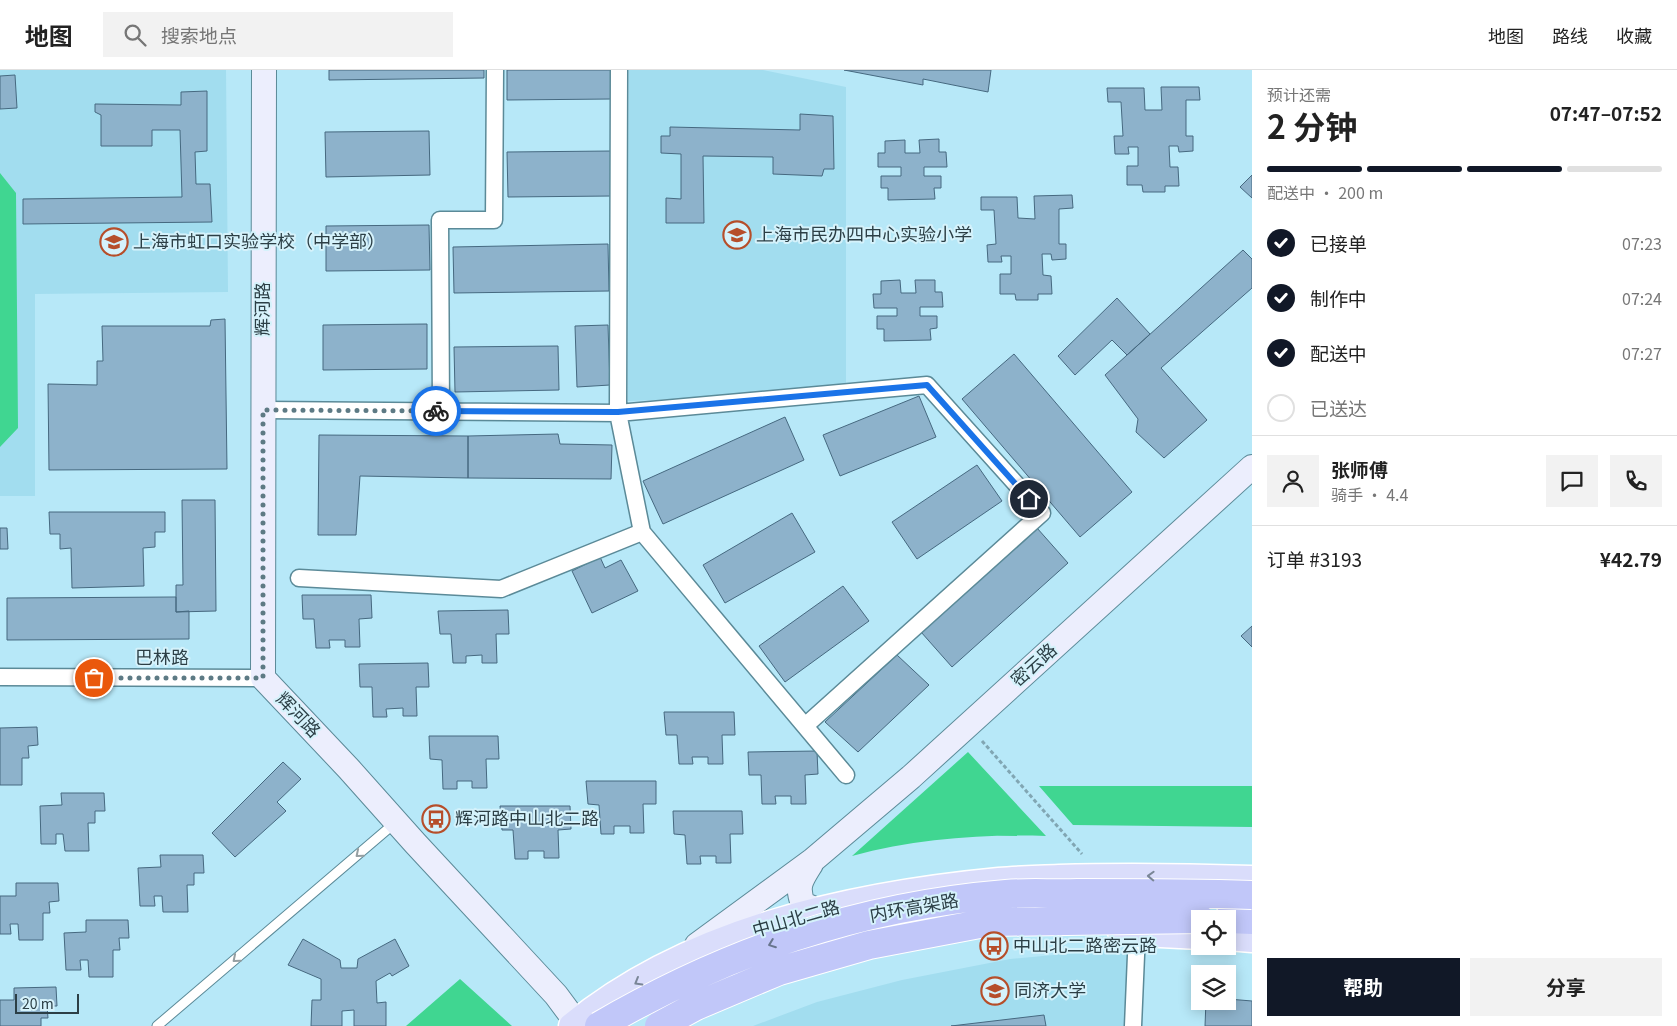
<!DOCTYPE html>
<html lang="zh">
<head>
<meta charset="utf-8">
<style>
	:root { --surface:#fff; --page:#f2f2f2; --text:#222; --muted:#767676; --line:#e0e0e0; --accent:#111827 }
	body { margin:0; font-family:Georgia,"Noto Sans SC",serif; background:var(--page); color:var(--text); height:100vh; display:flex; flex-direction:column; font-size:19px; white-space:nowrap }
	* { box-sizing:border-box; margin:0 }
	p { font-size:16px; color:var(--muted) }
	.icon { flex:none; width:28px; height:28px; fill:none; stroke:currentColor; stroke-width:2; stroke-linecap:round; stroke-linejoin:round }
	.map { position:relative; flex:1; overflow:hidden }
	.sheet { display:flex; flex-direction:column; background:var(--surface); width:425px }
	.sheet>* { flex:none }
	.tools { position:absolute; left:1191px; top:840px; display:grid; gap:10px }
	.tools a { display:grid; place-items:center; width:45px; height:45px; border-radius:0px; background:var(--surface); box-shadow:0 2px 12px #0003; font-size:25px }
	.scale { position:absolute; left:15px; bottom:12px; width:64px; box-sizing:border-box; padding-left:5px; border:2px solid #2c3f46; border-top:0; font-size:14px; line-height:18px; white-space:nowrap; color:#2c3f46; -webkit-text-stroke:4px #d5f2fb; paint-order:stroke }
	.pin { position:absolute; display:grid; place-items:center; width:42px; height:42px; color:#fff; margin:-21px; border:2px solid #fff; border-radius:50%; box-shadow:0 1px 5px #0007 }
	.courier { position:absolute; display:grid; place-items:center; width:50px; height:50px; margin:-25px; border:4px solid #1a73e8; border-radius:50%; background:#fff; color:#222; box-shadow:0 1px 6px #0007 }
	.summary em { font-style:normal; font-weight:700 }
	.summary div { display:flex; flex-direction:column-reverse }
	.summary { display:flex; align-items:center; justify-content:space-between; height:85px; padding:0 15px }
	h1 { font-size:32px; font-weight:700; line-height:38px }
	.bar { display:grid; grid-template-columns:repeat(4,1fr); gap:8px 5px; align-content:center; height:60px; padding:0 15px }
	.bar i { height:6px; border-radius:4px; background:var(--line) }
	.bar .selected { background:var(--accent) }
	.bar p { grid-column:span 4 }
	.line { display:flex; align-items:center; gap:12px; padding:0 15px; border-top:1px solid var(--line) }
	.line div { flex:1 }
	.round { display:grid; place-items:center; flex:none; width:52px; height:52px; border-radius:0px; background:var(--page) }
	ol { padding:0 15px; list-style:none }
	li { display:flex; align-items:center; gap:15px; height:55px }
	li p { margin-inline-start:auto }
	li .icon { padding:5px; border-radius:50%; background:var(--accent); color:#fff; stroke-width:4 }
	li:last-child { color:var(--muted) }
	li i { width:28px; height:28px; border:2px solid var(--line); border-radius:50% }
	.cta { display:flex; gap:10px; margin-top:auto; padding:10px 15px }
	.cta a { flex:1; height:58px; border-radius:0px; background:var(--accent); color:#fff; font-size:20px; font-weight:700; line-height:58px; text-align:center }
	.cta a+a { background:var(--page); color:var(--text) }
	header { display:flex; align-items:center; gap:30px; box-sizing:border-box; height:70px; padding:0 25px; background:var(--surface); border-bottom:1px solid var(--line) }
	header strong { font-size:24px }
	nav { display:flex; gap:28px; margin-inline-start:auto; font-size:18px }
	.search { width:350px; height:45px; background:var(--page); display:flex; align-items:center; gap:12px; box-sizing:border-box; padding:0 18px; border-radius:0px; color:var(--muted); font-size:19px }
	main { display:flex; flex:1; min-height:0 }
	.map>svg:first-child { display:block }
</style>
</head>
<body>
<header>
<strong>地图</strong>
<div class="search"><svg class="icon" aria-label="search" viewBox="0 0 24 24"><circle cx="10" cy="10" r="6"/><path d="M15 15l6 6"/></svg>搜索地点</div>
<nav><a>地图</a><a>路线</a><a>收藏</a></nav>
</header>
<main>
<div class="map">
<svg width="1252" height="956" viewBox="0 0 1252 956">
	<rect width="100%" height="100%" fill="#b7e8f8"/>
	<!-- built -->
	<path fill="#a2ddef" d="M0 0H226L228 222 35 224V426H0Z
		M629 0H763L846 17V313L805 321 756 326 628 331Z
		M1097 881 1133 885 1129 956H753L817 932 902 910 1010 889Z"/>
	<!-- green -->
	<path fill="#40d691" d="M0 103 16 123 18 358 0 377Z
		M968 682 1046 766C981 764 915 769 852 786Z
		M1039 716H1252V757L1073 755Z
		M460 909 512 956H406Z"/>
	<!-- building -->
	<path fill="#8db2cb" stroke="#466980" d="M329 0H484V8L329 10Z
		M507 0H611V29L507 30Z
		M844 0H991L988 22 923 9V15Z
		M15 5 17 38 0 39V6Z
		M1161 17H1199L1200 30H1186V66H1193V81L1179 82 1178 76H1169L1170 97H1178L1179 116H1165V122H1143L1142 115H1127V96H1138V77H1128L1129 84H1115L1114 66H1123L1121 32H1108L1107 18H1144L1145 40H1162Z
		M207 21V81L195 82 196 114H210L212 152 23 154V129L182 127 180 60H152V76H101V45L95 42V34L181 35V22Z
		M800 44 833 46 834 99H824L822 106 773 104V87L703 86 704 153H666V128L681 129V84L661 83V66H670V57L800 60Z
		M429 61 430 105 326 107 325 62Z
		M939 69V82H946L947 97H924V106H941V118H934L935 129 888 130V118H881V106H901V97H878V83H885V71L905 70V83H920L919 70Z
		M611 81 612 126 508 127 507 82Z
		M1252 105V128L1240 117Z
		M1072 125 1073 138 1059 139V174H1066V189L1052 190 1051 184H1042L1043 205 1051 206 1052 224H1038V230H1016L1015 224H1000V204H1011V186H1001L1002 192H988L987 175 996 174 994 140H981V127H1017L1018 148 1035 149 1034 126Z
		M429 155 430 200 326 201V156Z
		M608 174 609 221 454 223 453 177Z
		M1243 180 1252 189V218L1161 298 1207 350 1164 388 1136 362 1138 349 1105 305Z
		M900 210 901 223H916L915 210H935V222H942L943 237H920V246H937V258L930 259 931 270 884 271V259H877V246H897V238H874L873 224H881V211Z
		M1117 228 1150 264 1127 285 1112 270 1075 305 1058 286Z
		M225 249 227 399 49 400 48 314 97 315V291H103L102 256H210L211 250Z
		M427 254V299L323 300V255Z
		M608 255 610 315 577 317 575 256Z
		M558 276 559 320 455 322 454 277Z
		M1014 284 1132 422 1080 467 962 329Z
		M919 326 936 367 840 406 823 365Z
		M785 347 804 390 663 454 643 411Z
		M558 364 560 374 612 375 611 409 468 408V366Z
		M319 365 468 366V408L360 406 356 465H318Z
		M977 395 1002 431 917 489 892 452Z
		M182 430H215L216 541 176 542V515H183Z
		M49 442H165V462H155V477L143 478 144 516 72 518 71 478 60 479V464H50Z
		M792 443 815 482 725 533 703 495Z
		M0 458H7L8 479H0Z
		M1037 458 1068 493 952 597 921 562Z
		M600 487 605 498 621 490 638 521 592 543 572 501Z
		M843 516 869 551 785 612 759 576Z
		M302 525H371L372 548 359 549 360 577H345V570H329L330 578H316L314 549H303Z
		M176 527V542L189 541V569L7 570V528Z
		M508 540 509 564H496L497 593H482V585L466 586V593H453L451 564H440L438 541Z
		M1252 556V577L1241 566Z
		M897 585 929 615 858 682 825 652Z
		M428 593 429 617H416L417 646H403V638L386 639 387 647H373L372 617H360L359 594Z
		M664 642H734L735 665H722L723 694H708V687H692L693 694H679L677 665H666Z
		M37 657 38 675 28 676 29 688H22V715H0V658Z
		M429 666H498L499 689H486L487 718H472V711H457V719H443L442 690 430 689Z
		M817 681 818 704 805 705 806 734H791V726H775L776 734H762L761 705H749L748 682Z
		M283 692 301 709 277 732 286 741 235 787 212 763Z
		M586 711H656V734H643L644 763H630V756H614V764H601L599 735 588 734Z
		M61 723H104L105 741H95V753H88L89 781H65L63 764H56V774H41L40 736 62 735Z
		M500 736H570L571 759 558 760 559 788H544V781H528V789H515L513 760H502Z
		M673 741H742L743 764H730L731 793H716V786H700L701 794H687L685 765 674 764Z
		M160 785H203L204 803H194V815H187L188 842H163L162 826H154L155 836H140L138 798 161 797Z
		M16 813H58L59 831 49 832 50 843H43V870H19L18 854H10L11 864H0V826H16Z
		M86 850H128L129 868H119L120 880H113V907H89L88 890H80L81 900H66L64 863 86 862Z
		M303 869 340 890 341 898H357L358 889 395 869 409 896 392 906 390 903 376 911 377 933 386 932V956H354V940L342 941V956H311L312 930H321V909L288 895Z
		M56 917 57 936H47L48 948H41V956H0V930H14V918Z
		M1228 929 1252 931V956H1205L1206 931H1228Z
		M1044 945 1046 956H951Z"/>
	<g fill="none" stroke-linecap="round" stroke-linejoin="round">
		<!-- lane casing -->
		<g stroke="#5b8a98" stroke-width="11">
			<path id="lane" d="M157 956 396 752"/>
		</g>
		<!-- street casing -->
		<g stroke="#5b8a98" stroke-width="19">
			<path id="street" d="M619 0 618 343 927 315 1042 443 805 656
				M263 340 618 343 642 462 846 705
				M441 341 440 150H494L495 0
				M299 508 501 519 642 462
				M0 607 263 608
				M1133 956 1137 862"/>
		</g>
		<!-- secondary casing -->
		<g stroke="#5b8a98" stroke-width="26">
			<path id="secondary" d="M264 0 263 608 349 699 415 773 556 925 579 956
				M811 794C801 810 796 816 803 834L819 841
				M697 875 813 790 911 707 1252 397"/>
		</g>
		<!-- primary casing -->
		<g stroke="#fff" stroke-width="29">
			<path id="primary" d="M1121 862 1200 866
				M1228 867 1252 869
				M572 956C689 860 852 825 999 811 1019 809 1039 809 1059 808 1124 806 1188 807 1252 809"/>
		</g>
		<!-- highway casing -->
		<g stroke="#fff" stroke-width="30">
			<path id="highway" d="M1228 849 1252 850"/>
		</g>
		<!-- path -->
		<path stroke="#81a6b3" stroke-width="3" stroke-dasharray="4 2.5" stroke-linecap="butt" d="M982 671 1082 784"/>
		<!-- lane -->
		<use href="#lane" stroke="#fff" stroke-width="9"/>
		<!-- street -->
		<use href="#street" stroke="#fff" stroke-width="16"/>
		<!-- secondary -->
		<use href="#secondary" stroke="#eceefd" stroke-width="24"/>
		<!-- primary -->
		<use href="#primary" stroke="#daddfb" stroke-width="26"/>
		<!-- highway -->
		<use href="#highway" stroke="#c1c7f9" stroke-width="28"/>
		<!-- highway-bridge casing -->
		<g stroke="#fff" stroke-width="30" stroke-linecap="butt">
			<path id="highway-bridge" d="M599 956C726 882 858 836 1006 824 1029 822 1054 824 1078 823 1136 823 1194 823 1252 825
				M659 956 696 936 779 901 869 875 990 852 1200 849"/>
		</g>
		<!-- highway-bridge -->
		<use href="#highway-bridge" stroke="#c1c7f9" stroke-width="28"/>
	</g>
	<!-- one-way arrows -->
	<defs><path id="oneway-chevron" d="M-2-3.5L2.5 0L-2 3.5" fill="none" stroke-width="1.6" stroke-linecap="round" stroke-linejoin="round" transform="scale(1.25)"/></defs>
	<g stroke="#969fa2">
		<use href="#oneway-chevron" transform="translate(359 784) rotate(140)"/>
		<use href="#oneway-chevron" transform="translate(236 889) rotate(140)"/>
	</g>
	<g stroke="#7a8697">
		<use href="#oneway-chevron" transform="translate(1151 806) rotate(-178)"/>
		<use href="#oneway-chevron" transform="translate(638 912) rotate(150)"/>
	</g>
	<use stroke="#68758e" href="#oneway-chevron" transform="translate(772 874) rotate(159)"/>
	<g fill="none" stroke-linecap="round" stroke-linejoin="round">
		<!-- done -->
		<path stroke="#5d7a84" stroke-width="5" stroke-dasharray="0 9" d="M94 608H263V340L436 341"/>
		<!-- route -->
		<path stroke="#1a73e8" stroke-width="6" d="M436 341 618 342 927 315 1029 429"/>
	</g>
	<!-- icons -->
	<defs>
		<g id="school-ring" transform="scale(1.4375)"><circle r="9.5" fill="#d5f2fb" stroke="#b64e2a" stroke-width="1.5"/><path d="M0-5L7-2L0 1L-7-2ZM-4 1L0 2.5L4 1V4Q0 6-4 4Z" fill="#b64e2a"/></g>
		<g id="bus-ring" transform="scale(1.4375)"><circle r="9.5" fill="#d5f2fb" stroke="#b64e2a" stroke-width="1.5"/><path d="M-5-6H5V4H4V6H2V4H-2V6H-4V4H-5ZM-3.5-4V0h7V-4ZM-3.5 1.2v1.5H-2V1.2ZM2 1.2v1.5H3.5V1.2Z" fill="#b64e2a"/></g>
		<g id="university-ring" transform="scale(1.4375)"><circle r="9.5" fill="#d5f2fb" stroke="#b64e2a" stroke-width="1.5"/><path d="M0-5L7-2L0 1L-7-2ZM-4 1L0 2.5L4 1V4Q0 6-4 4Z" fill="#b64e2a"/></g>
	</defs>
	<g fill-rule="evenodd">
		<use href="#school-ring" x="737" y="165"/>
		<use href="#school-ring" x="114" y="172"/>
		<use href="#bus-ring" x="436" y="749"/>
		<use href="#bus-ring" x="994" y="876"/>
		<use href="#university-ring" x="995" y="921"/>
	</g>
	<g text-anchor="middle" stroke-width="4" stroke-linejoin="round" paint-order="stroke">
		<!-- poi labels -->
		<g font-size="18" fill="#2c3f46" stroke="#d5f2fb" text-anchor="start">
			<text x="756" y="171">上海市民办四中心实验小学</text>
			<text x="133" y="178">上海市虹口实验学校（中学部）</text>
			<text x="455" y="755">辉河路中山北二路</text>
			<text x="1013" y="882">中山北二路密云路</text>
			<text x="1014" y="927">同济大学</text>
		</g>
		<!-- street labels -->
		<g font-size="18" fill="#2c3f46" stroke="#d5f2fb">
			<text transform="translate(263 239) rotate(-90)" y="6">辉河路</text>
			<text x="162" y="594">巴林路</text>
			<text transform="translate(1034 595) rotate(-42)" y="6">密云路</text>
			<text transform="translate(298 645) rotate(46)" y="6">辉河路</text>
			<text transform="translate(914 838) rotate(-10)" y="6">内环高架路</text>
			<text transform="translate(796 849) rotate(-16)" y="6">中山北二路</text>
		</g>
	</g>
</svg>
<div class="tools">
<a><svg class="icon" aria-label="locate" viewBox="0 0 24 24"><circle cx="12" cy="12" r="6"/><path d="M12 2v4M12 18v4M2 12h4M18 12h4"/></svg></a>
<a><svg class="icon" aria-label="layers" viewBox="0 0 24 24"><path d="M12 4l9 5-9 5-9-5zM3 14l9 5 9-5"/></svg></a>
</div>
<div class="scale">20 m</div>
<div class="pin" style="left:94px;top:608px;background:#ea580c"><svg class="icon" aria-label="bag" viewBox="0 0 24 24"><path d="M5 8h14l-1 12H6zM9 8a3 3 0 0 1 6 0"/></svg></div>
<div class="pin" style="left:1029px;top:429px;background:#1f2937"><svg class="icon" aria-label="home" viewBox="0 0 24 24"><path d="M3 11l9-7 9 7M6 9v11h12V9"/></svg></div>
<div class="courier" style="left:436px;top:341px"><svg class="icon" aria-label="bike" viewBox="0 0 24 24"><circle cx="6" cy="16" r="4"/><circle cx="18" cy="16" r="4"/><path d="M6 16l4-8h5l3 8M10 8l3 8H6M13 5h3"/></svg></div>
</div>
<section class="sheet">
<div class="summary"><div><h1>2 分钟</h1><p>预计还需</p></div><em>07:47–07:52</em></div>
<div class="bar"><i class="selected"></i><i class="selected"></i><i class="selected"></i><i></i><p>配送中 · 200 m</p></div>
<ol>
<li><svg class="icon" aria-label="check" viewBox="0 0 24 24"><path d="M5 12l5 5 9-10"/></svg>已接单<p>07:23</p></li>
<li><svg class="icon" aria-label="check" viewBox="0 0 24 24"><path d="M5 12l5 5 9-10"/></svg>制作中<p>07:24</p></li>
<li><svg class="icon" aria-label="check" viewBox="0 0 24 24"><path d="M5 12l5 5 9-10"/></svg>配送中<p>07:27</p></li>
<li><i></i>已送达</li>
</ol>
<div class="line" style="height:90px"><a class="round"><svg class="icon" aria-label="person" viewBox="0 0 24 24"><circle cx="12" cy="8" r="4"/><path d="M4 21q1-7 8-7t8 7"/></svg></a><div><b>张师傅</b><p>骑手 · 4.4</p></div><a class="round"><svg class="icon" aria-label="chat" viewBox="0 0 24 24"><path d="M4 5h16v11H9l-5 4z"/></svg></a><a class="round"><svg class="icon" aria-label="phone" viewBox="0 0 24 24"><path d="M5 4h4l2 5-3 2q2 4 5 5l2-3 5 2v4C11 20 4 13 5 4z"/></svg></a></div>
<div class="line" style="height:65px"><div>订单 #3193</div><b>¥42.79</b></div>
<div class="cta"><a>帮助</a><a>分享</a></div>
</section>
</main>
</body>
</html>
